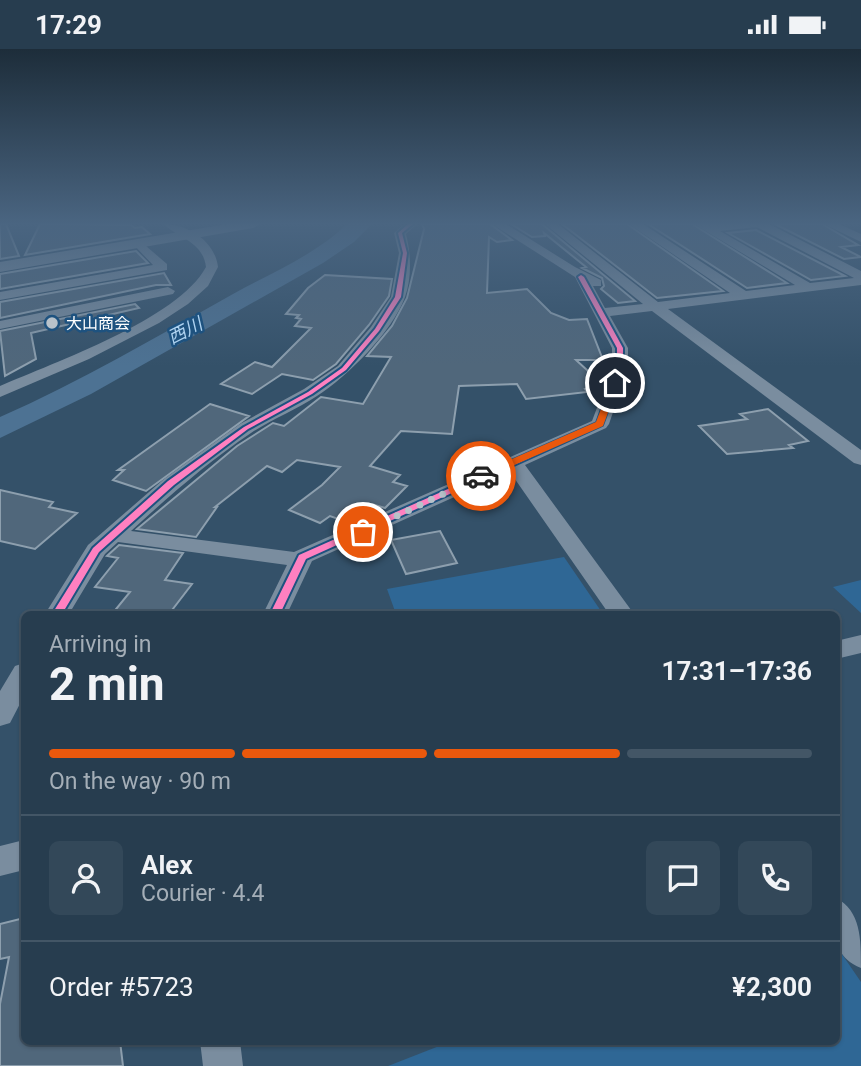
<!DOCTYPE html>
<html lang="en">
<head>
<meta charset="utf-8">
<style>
	:root { --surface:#273d4f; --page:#334859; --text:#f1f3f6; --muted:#a4aeb7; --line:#435666; --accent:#ea580c }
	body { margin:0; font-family:Roboto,"Noto Sans JP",sans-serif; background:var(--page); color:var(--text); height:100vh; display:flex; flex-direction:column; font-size:26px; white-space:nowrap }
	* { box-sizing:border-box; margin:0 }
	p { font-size:23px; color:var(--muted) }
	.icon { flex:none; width:38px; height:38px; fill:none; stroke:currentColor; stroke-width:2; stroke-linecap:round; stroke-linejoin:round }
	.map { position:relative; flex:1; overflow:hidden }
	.side { position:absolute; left:21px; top:562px; width:819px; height:434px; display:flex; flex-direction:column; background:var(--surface); border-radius:10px; box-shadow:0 2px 5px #0004,0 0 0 2px var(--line) }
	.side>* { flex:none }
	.pin { position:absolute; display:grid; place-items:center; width:60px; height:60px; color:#fff; margin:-30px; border:4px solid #fff; border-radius:50%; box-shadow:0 2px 7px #0007 }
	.courier { position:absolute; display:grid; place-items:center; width:70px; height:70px; margin:-35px; border:5px solid #ea580c; border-radius:50%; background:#fff; color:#222; box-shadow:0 2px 9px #0007 }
	.headline em { font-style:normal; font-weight:700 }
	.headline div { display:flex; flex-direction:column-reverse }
	.headline { display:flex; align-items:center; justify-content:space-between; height:119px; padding:0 28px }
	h1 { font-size:46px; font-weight:700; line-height:52px }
	.bar { display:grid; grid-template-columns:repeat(4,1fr); gap:10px 7px; align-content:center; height:84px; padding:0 28px }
	.bar i { height:9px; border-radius:5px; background:var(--line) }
	.bar .selected { background:var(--accent) }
	.bar p { grid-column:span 4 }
	.line { display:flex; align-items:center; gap:18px; padding:0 28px; border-top:2px solid var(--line) }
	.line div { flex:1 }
	.round { display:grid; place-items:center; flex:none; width:74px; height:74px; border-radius:10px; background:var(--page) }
	.status { display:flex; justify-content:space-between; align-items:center; height:49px; padding:0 35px; background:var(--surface); direction:ltr }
	.status svg { height:19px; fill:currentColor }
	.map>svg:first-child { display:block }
</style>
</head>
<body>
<div class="status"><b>17:29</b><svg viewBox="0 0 49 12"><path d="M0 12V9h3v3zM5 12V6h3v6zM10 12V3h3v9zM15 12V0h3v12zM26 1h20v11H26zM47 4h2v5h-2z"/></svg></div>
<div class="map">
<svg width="861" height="1017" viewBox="0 0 861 1017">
	<rect width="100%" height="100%" fill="#345169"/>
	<!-- green -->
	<path fill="#2f6795" d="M564 508 603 565H396L387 540Z
		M861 531V564L833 538Z
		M837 898 861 933V1017H388L452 992H836Z"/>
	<!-- water -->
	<path fill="#4d7293" d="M347 175H372L354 193 323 214 91 345 0 389V368C80 333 156 288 233 245 271 224 315 206 347 175Z"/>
	<!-- building -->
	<path fill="#50677b" stroke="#8d9fae" stroke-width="2" d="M0 175H6L19 207 0 210Z
		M40 175 131 176 135 179 142 178 150 185 25 206Z
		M422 175H490L512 191 497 193 489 188 487 244 527 240 551 264 569 271 587 270 603 311H576L598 331 592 332 599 338 585 340 587 343 526 350 517 335 459 337 452 385 401 382 370 417 400 426 393 433 407 437 385 459 372 455 350 474 330 467 320 474 289 461 322 436 340 418 297 411 282 423 267 417 215 458H217L196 488 137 480 237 397 273 374 284 377 321 348 363 355 391 308 367 307 392 277 407 249 424 180Z
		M511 175H542L635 252 618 254 601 240 604 237 602 229 582 219 586 218 544 184 545 187 532 188Z
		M562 175H627L723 242 657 249Z
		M648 175H692L787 234 747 239Z
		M775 175H822L858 196 841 198 861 208 844 210Z
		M756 181 845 227 811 231 728 184Z
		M136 202 148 214 0 240V225Z
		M164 224 171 236H156L0 269V253Z
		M325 226 392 230 389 247 369 276 336 315 313 331 282 325 252 345 221 335 255 313 272 318 311 279 295 277 301 270 296 269 299 266 286 265 308 239Z
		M135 255 139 259 31 284 36 310 5 327 0 282Z
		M210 355 249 367 146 442 113 431 124 421H118Z
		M768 360 808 392 789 396 793 399 727 405 699 377 747 370 740 365Z
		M0 441 53 453 49 458 77 464 35 500 0 492Z
		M440 482 457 514 406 525 391 491Z
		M119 496 183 504 165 531 192 535 169 565H112L130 543 95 538 118 509 107 507Z
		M24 869V992H120L123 1017H0V955L9 908 0 910V875Z"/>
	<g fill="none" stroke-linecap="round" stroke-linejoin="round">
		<!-- minor -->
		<path fill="#7a8d9f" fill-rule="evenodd" d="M163 175C188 175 215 192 218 218L208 237 188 255 159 274 89 310 0 348V337C55 313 178 270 206 218 203 193 179 189 163 175Z
			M404 175H417L406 185C411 204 412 229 405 248 392 283 348 327 317 347 296 361 272 370 251 384 208 413 169 447 131 482L294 503 592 372 612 319V299L575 228 492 175H506L575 218 601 231V237H593L605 259 643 255 545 175H558L658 253 730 244 629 175H643L746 242 795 236 694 175H769L861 222V236L668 260 861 401V416L854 414 652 262 610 267 628 299V319L609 375 606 379 525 416 634 565H609L510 423 312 512 287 565H263L287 516 118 493 105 505 69 565H45L88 496 164 430 240 375 304 340 338 317 371 278 391 248 399 204 394 184ZM757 178 854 229 810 234 720 182Z
			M824 175H839L861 185V193Z
			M139 191 167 215V221L0 251V243L153 216 133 195Z
			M168 238 175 242 173 245 0 280V272Z
			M861 586V604L836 610V592Z
			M24 614V647L10 674 0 677V642L15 617Z
			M24 791V821L0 827V797Z
			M836 849C861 862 861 890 861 919 829 906 836 879 836 849Z
			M200 992H240L243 1017H203Z"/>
		<!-- tertiary -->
		<path fill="#7a8d9f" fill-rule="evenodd" d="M227 175H260L253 179 0 223V213Z"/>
		<!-- cycleway casing -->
		<g stroke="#1e527f" stroke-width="4">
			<path id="cycleway" d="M408 175H413L402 184 407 204 401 248 379 282 346 321 312 345 248 380 174 436 99 503 62 565H52L93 499 168 432 244 378 308 343 342 319 375 280 395 248 403 204 398 184Z
				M581 226 584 228 623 299V319L602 376 306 510 280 565H270L299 506 597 374 617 319V299L578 228Z"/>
		</g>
		<!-- cycleway -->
		<use href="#cycleway" fill="#ff80c0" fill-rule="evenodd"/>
	</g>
	<!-- sky -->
	<linearGradient id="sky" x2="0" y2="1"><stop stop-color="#1d2d3a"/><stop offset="0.55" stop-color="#4a6581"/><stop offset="1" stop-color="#4a6581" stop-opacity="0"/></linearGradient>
	<rect width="861" height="317" fill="url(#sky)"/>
	<!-- route -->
	<path fill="#ea580c" d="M615 331 619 334 603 377 485 429H478V425L596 373 611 334Z"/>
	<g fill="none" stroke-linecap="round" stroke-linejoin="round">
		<!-- done -->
		<path stroke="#b8c2ca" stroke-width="7" stroke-dasharray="0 12.6" d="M363 483 481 427"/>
	</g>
	<!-- markers -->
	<circle fill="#b8c2ca" stroke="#1e527f" stroke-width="2.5" cx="52" cy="274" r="7"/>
	<g text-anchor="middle" stroke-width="5" stroke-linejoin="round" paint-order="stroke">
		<!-- far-poi labels -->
		<g font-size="16" fill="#fff" stroke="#1e527f" text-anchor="start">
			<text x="66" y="280">大山商会</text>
		</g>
		<!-- far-water labels -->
		<g font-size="18" font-style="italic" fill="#aed2f0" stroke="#1e527f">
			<text transform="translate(185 282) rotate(-27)" y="6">西川</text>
		</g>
	</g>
</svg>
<div class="pin" style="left:363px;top:483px;background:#ea580c"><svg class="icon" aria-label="bag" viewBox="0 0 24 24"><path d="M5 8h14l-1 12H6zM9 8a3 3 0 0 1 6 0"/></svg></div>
<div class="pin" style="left:615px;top:334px;background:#1f2937"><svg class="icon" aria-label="home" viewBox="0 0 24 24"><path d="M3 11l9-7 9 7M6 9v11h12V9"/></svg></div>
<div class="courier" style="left:481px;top:427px"><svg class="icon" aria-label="car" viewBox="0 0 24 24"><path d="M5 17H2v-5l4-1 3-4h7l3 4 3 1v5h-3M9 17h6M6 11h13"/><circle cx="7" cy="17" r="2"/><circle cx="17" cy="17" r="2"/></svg></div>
<section class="side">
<div class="headline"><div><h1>2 min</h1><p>Arriving in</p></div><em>17:31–17:36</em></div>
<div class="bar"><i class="selected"></i><i class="selected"></i><i class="selected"></i><i></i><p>On the way · 90 m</p></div>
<div class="line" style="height:126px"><a class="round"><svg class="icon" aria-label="person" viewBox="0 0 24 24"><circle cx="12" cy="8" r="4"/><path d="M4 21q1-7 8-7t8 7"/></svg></a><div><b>Alex</b><p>Courier · 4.4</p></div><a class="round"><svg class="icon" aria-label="chat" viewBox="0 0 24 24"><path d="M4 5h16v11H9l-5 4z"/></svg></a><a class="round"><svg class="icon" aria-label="phone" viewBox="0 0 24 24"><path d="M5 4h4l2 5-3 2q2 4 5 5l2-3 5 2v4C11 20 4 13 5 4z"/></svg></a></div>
<div class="line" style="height:91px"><div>Order #5723</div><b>¥2,300</b></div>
</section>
</div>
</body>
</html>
